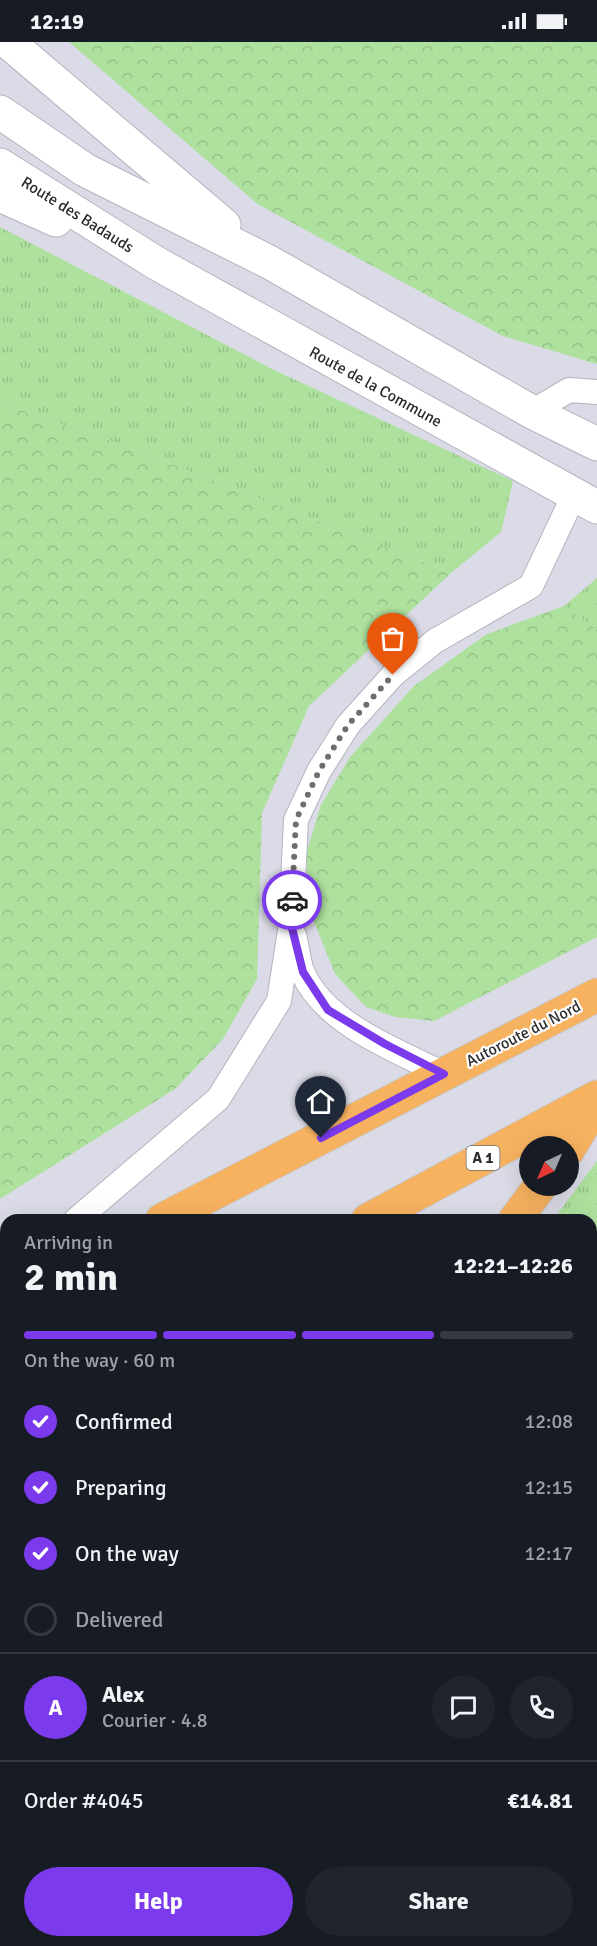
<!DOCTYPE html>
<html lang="en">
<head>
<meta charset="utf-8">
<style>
	:root { --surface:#171b24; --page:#20242c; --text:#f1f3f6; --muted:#9ea1a6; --line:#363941; --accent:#7c3aed }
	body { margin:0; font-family:Signika,sans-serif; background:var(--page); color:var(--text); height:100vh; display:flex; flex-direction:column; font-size:22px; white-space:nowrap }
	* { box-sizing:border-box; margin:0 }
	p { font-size:20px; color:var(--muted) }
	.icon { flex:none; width:33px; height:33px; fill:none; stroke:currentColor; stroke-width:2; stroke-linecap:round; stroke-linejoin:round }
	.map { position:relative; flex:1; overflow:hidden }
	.details { position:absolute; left:0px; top:1172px; width:597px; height:734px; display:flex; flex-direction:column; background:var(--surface); border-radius:18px 18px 0 0; box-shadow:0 6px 24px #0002 }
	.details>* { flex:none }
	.needle { width:39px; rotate:224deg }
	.tools { position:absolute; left:519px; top:1094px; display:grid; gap:12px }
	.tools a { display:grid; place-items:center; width:60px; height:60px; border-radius:50%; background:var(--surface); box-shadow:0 6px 24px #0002; font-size:30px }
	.pin { position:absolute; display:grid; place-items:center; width:51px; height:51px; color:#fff; margin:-62px -26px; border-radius:50% 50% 50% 0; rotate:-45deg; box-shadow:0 0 6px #0007 }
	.pin .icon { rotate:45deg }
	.courier { position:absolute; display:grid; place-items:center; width:60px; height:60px; margin:-30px; border:4px solid #7c3aed; border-radius:50%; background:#fff; color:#222; box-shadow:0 2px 8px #0007 }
	.head em { font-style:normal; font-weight:700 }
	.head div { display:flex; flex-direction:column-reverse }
	.head { display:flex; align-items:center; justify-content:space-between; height:102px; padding:0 24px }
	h1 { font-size:39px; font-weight:700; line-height:45px }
	.bar { display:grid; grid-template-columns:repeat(4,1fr); gap:9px 6px; align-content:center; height:72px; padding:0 24px }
	.bar i { height:8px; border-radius:4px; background:var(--line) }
	.bar .active { background:var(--accent) }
	.bar p { grid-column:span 4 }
	.line { display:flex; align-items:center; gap:15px; padding:0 24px; border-top:2px solid var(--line) }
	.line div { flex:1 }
	.round { display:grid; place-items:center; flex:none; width:63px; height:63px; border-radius:32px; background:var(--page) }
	ol { padding:0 24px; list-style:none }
	li { display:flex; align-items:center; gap:18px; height:66px }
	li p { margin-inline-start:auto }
	li .icon { padding:6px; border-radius:50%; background:var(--accent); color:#fff; stroke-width:4 }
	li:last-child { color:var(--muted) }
	li i { width:33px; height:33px; border:3px solid var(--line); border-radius:50% }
	.button { display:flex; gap:12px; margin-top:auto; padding:12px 24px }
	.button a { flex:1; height:69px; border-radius:36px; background:var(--accent); color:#fff; font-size:24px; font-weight:700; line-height:69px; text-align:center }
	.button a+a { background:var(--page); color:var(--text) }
	.status { display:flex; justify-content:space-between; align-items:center; height:42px; padding:0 30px; background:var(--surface); direction:ltr }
	.status svg { height:16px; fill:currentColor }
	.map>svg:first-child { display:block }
</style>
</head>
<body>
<div class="status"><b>12:19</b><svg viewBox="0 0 49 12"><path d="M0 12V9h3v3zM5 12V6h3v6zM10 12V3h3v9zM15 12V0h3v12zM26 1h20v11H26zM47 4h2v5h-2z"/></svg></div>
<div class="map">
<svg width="597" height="1904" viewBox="0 0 597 1904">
	<defs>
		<pattern id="grass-tufts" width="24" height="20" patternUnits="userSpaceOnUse" patternTransform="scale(1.5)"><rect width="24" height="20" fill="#aee19e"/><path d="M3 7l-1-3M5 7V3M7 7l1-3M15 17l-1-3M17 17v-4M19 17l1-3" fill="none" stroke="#96c188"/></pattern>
		<pattern id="forest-crowns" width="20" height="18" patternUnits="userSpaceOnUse" patternTransform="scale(1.5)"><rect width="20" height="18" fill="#aee19e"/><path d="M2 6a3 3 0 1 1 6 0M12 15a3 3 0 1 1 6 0" fill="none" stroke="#96c188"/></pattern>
	</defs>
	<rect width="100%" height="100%" fill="#ede9df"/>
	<!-- airport -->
	<path fill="#dadbe6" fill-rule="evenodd" d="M0 0H597V1904H0ZM530 1104H568V1143H530ZM6 1178H591V1899H6Z"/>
	<!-- grass -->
	<path fill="url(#grass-tufts)" d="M0 185 274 328 513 439 501 490 451 531 119 402 0 361Z
		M597 536V588L564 564Z
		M597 1119V1311L591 1305V1178H553Z
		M6 1439V1688L0 1694V1443Z
		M6 1773V1899H25L19 1904H0V1778Z"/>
	<!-- forest -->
	<path fill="url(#forest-crowns)" d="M69 0H597V322L503 294 259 163Z
		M0 361 119 402 451 531 309 664 262 771 257 937 223 997 175 1047 0 1157Z
		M564 564 597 588V895L434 979 395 975 366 965 335 932 311 872 306 812 321 763 350 715 414 644 487 592Z
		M591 1305 597 1311V1904H19L25 1899H591Z"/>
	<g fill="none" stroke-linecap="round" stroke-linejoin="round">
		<!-- service casing -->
		<g stroke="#b2b4bf" stroke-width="26">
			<path id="service" d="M532 370 569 348 597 350
				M294 893C297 904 298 918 302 929 323 981 397 1009 444 1032
				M76 1178 218 1057 279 959 291 882 296 778 319 729 348 683 393 633 435 599 531 544 574 453
				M0 1242 6 1237"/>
		</g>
		<!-- secondary casing -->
		<g stroke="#b2b4bf" stroke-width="35">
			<path id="secondary" d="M8 0 224 183
				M0 70 85 128 269 220 532 370 597 402
				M0 123 156 221 597 465
				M0 153 56 178"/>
		</g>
		<!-- motorway casing -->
		<g stroke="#c8c8c8" stroke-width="35">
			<path id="motorway" d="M568 1108 597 1060
				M162 1178 597 953
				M368 1178 597 1055
				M515 1178 541 1143
				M0 1261 6 1258
				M0 1370 6 1367
				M0 1726 6 1721"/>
		</g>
		<!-- service -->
		<use href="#service" stroke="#fff" stroke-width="24"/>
		<!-- secondary -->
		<use href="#secondary" stroke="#fff" stroke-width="33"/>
		<!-- motorway -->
		<use href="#motorway" stroke="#f7b260" stroke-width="33"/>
	</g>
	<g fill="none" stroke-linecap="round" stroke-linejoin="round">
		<!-- done -->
		<path stroke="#706e6b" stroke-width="6" stroke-dasharray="0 10.8" d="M292 858 296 778 319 729 348 683 393 633"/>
		<!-- route -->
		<path stroke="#7c3aed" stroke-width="8" d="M292 858 291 882 303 930 328 968 385 1002 444 1032 321 1096"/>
	</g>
	<g text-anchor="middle" stroke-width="4.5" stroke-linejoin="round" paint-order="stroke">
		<!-- shield labels -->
		<rect fill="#fff" stroke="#6b6b6b" stroke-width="1.5" x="466.5" y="1104" width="33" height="24" rx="4.5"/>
		<g font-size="15" font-weight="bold" fill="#2c2c2c">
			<text x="483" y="1121">A 1</text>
		</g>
		<!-- street labels -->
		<g font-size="16" fill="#2c2c2c" stroke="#fff">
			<text transform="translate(78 172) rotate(32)" y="6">Route des Badauds</text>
			<text transform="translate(376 344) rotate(29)" y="6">Route de la Commune</text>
			<text transform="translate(523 991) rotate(-27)" y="6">Autoroute du Nord</text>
		</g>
	</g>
</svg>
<div class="tools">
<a><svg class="needle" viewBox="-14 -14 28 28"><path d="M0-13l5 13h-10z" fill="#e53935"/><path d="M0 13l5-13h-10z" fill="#9ea1a6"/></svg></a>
</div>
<div class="pin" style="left:393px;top:633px;background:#ea580c"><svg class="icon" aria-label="bag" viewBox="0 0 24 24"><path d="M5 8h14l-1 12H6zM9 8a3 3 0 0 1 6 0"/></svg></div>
<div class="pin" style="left:321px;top:1096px;background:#1f2937"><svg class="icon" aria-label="home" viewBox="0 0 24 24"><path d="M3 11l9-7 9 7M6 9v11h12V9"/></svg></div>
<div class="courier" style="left:292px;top:858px"><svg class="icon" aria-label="car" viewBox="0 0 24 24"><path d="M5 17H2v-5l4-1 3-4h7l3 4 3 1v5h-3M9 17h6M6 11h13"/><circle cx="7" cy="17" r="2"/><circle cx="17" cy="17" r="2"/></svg></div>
<section class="details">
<div class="head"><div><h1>2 min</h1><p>Arriving in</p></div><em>12:21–12:26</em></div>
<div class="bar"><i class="active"></i><i class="active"></i><i class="active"></i><i></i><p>On the way · 60 m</p></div>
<ol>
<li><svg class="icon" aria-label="check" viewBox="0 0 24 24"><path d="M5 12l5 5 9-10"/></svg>Confirmed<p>12:08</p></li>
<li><svg class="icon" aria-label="check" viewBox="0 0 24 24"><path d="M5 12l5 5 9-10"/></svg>Preparing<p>12:15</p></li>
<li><svg class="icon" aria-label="check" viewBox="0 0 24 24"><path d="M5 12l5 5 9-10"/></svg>On the way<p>12:17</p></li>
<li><i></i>Delivered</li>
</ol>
<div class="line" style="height:108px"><b class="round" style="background:var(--accent);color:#fff">A</b><div><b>Alex</b><p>Courier · 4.8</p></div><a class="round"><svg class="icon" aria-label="chat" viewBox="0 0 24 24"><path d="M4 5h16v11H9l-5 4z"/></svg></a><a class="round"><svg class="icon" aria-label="phone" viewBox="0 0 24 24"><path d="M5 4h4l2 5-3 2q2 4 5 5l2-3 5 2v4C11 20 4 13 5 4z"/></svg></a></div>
<div class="line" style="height:78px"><div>Order #4045</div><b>€14.81</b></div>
<div class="button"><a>Help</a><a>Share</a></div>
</section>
</div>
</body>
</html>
